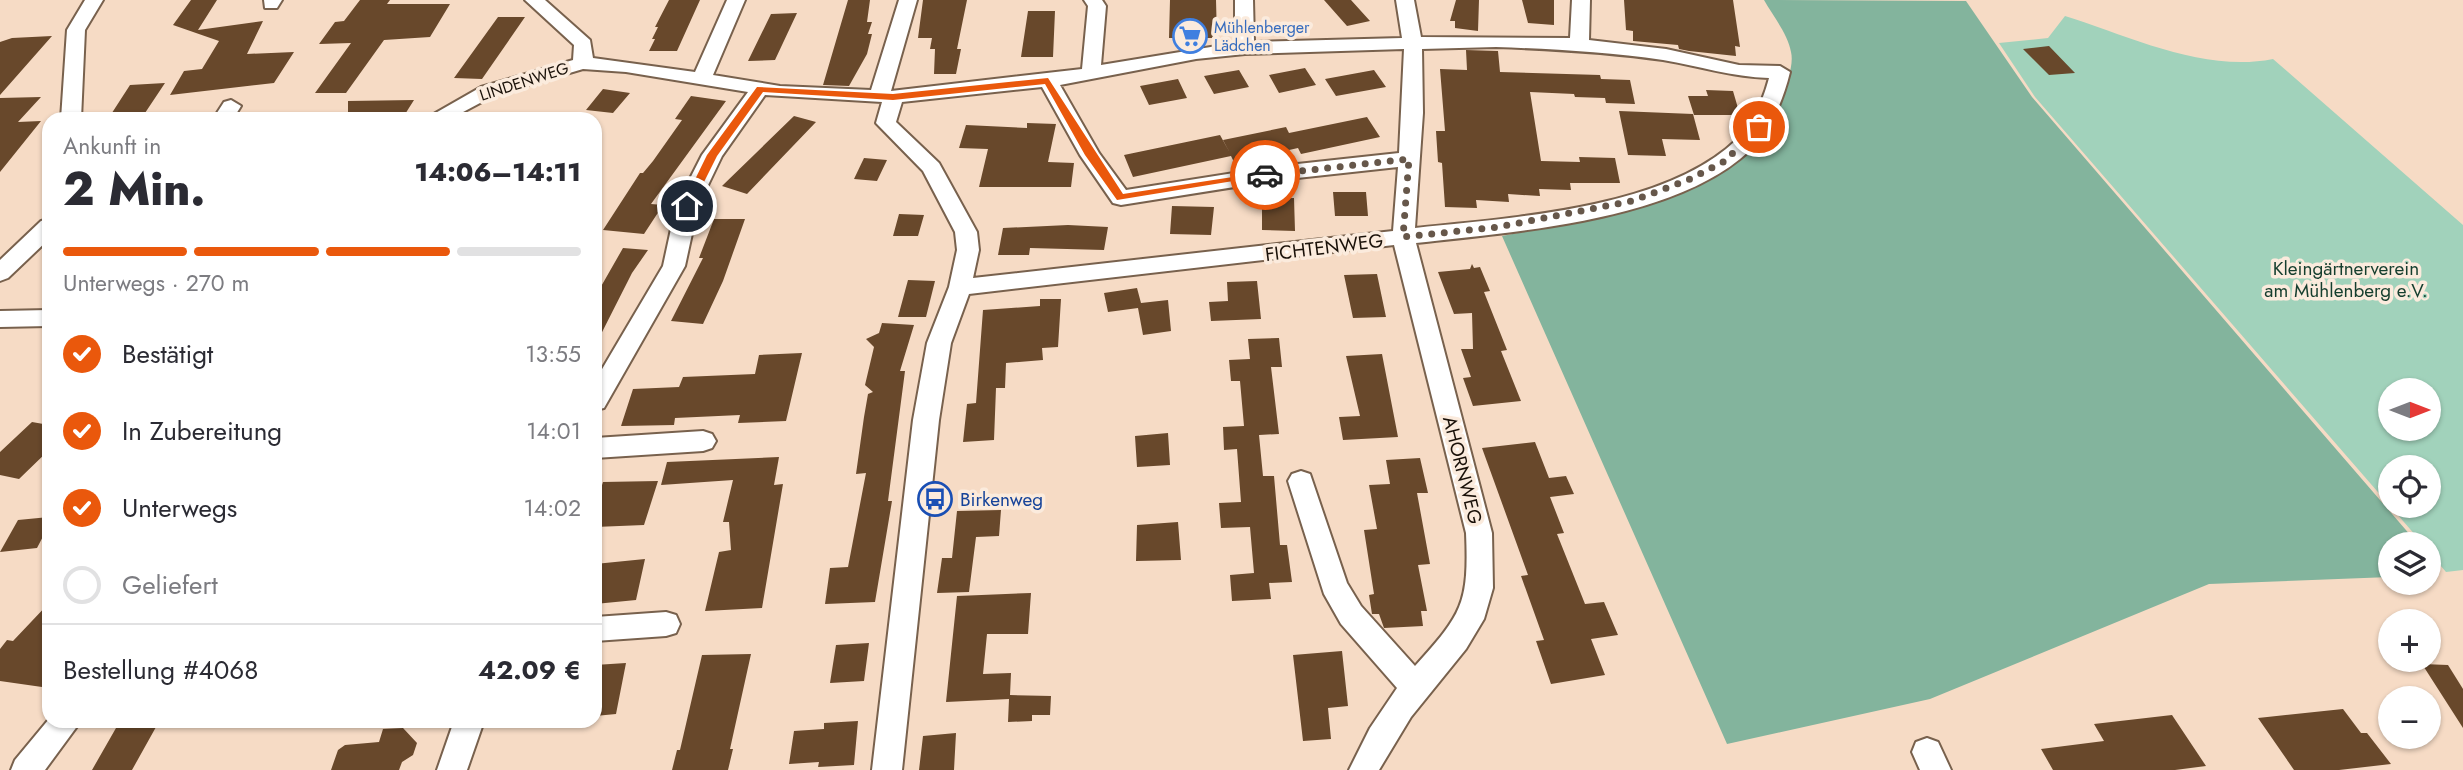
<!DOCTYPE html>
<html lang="de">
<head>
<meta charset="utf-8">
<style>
	:root { --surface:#fff; --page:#f2f2f3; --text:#2b2b33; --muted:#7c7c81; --line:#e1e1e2; --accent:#ea580c }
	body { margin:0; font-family:Jost,sans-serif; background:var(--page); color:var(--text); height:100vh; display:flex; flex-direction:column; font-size:26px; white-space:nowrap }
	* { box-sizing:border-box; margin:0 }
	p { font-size:23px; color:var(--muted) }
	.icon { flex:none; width:38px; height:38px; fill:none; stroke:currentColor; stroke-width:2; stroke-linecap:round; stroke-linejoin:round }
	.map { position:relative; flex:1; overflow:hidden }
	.side { position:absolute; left:42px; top:112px; width:560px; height:616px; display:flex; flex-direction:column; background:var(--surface); border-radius:21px; box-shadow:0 2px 5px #0004 }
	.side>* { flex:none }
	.needle { width:46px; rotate:90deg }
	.buttons { position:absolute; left:2378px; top:378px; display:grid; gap:14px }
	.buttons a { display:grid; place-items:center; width:63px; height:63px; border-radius:50%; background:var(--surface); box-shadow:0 2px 5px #0004; font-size:35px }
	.pin { position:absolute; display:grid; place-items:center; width:60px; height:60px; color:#fff; margin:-30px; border:4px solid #fff; border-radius:50%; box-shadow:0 2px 7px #0007 }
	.courier { position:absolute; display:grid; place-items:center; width:70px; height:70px; margin:-35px; border:5px solid #ea580c; border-radius:50%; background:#fff; color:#222; box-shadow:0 2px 9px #0007 }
	.summary em { font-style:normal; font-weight:800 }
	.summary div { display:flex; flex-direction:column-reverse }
	.summary { display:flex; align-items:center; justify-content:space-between; height:119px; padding:0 21px }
	h1 { font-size:46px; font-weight:800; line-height:52px }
	.bar { display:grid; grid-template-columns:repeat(4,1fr); gap:10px 7px; align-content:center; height:84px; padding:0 21px }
	.bar i { height:9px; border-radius:5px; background:var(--line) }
	.bar .current { background:var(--accent) }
	.bar p { grid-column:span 4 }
	.line { display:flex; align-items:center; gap:18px; padding:0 21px; border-top:2px solid var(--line) }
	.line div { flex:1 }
	ol { padding:0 21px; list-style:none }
	li { display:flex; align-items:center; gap:21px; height:77px }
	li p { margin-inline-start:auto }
	li .icon { padding:7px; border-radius:50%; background:var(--accent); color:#fff; stroke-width:4 }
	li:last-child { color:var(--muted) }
	li i { width:38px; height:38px; border:4px solid var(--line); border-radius:50% }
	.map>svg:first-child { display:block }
</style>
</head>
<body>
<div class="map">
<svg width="2463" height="770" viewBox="0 0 2463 770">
	<rect width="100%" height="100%" fill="#f6dbc5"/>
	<!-- green -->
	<path fill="#a1d2bb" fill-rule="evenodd" d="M2065 16C2129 36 2204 73 2273 59L2463 225V570L2446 572 2429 552V544H2423L2035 97 1999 43 2048 38ZM2390 390H2429V429H2390ZM2390 467H2429V506H2390Z"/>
	<!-- forest -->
	<path fill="#83b49d" d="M1764 0 1966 1 2032 97 2418 544H2390V577L2209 584 1930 699 1727 744 1502 236C1595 218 1754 203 1783 94 1787 82 1794 65 1791 52 1788 34 1773 16 1764 0Z"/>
	<!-- building -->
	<path fill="#68482b" d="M191 0H217L198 30 263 21 247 54 294 52 274 83 170 95 184 71 202 69 219 41 173 25Z
		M360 0H390L387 4H450L430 37 384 40 346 93H315L351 43 319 44 335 22 344 21Z
		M669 0H700L677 51H649L655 39H652L658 27H655Z
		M848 0H870L867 22H872L868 34H872L867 54 849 86 823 85Z
		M923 0H967L957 49H961L956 74H934L935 49H930L932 38H918Z
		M1170 0H1216L1217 38H1169Z
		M1324 0H1351L1370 21 1347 26Z
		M1456 0H1479L1478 31 1455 28V21H1450Z
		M1522 0H1554V25L1528 23Z
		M1624 0H1733L1740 47 1735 46 1736 56 1689 51 1679 49 1678 45 1633 41V31L1626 30Z
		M1028 11H1055L1053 57H1021Z
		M797 13 775 60 748 61 771 14Z
		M498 17H525L482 79 454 78Z
		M52 36 0 95V42L12 38Z
		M2049 46 2075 73 2049 75 2023 49Z
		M1466 50 1498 51 1500 72 1600 75 1601 79 1630 80 1635 104 1606 103 1605 98 1575 97 1574 94 1530 92 1541 161 1580 162 1579 157 1615 158 1620 183H1570L1571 190 1539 189 1540 196 1508 194 1509 202 1476 200 1477 208 1445 207 1442 163 1438 162 1436 131H1445L1440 69 1467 70Z
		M1305 68 1316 85 1279 93 1269 75Z
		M1239 70 1249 87 1214 94 1204 76Z
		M1374 70 1386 87 1336 96 1325 79Z
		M1178 79 1187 98 1149 105 1140 86Z
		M165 83 141 119H108L130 85Z
		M603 89 630 93 613 113 586 110Z
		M1706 90 1733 91 1740 115H1694L1688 96H1708Z
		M691 96 726 101 651 204 663 205 644 234 603 230 640 173H643L653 161 682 120 675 119Z
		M41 97 18 122 41 121 0 172V98Z
		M414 100 402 119H348V101Z
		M1619 111 1693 114 1700 140 1662 139 1666 156 1628 155Z
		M794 116 816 122 747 194 722 186Z
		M1367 117 1380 137 1301 154 1298 148 1234 162 1231 156 1133 177 1124 155 1220 135 1230 153 1223 140 1286 127 1289 133Z
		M1027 123 1056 124 1048 162 1074 163 1071 187H979L988 149 959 148 966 125 1027 128Z
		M864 158 887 160 877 181 854 179Z
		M1333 192H1366L1368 216H1335Z
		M1294 198 1295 231 1262 230V199Z
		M1172 206 1214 207 1211 235 1170 234Z
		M899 214 924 215 918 236H893Z
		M714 219H745L723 281 703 324 671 321 703 258H699Z
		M1068 225 1108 227 1104 250 1030 248 1029 255H998L1003 228Z
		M623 248 648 250 632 273 595 346V297Z
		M1472 264 1474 268 1480 267 1490 291 1484 292 1507 350 1501 351 1521 401 1473 406 1463 378 1471 377 1461 349H1473L1472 313 1454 314 1438 272 1470 269Z
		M1377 274 1386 317 1353 318 1344 275Z
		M908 280 935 281 926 317H898Z
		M1257 281 1261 319 1211 321 1209 302 1228 301 1227 282Z
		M1137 288 1141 303 1168 300 1171 331 1143 335 1138 308 1108 312 1104 293Z
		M1040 299H1061L1058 347 1042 348 1043 360 1006 363 1005 388H996L994 440 963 442 967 404 976 403 983 310 1040 306Z
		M882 323 914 325 900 371H905L888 501H892L875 602 825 604 830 568 848 567 866 473 856 474 864 417 868 394 873 392 865 385 874 347 866 339 879 333Z
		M1279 338 1282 367H1271L1279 434 1259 435 1263 476H1274L1280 545H1287L1292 582 1269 583 1271 599 1232 601 1230 575 1254 573 1250 527 1221 528 1219 503 1241 502 1237 449 1224 450 1223 427 1244 426 1240 381H1231L1229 360 1250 359 1248 339Z
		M802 353 786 421 738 423 740 415 675 418 674 425 621 426 633 389 679 387 683 377 755 374 759 355Z
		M1382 354 1398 437 1343 440 1339 417 1360 416 1346 356Z
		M32 422 49 425V450L19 479 0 475V452Z
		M1168 433 1170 465 1137 467 1135 436Z
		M1535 442 1549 478 1566 476 1574 494 1550 497 1564 533 1557 534 1585 604 1604 602 1618 635 1591 639 1605 675 1551 684 1536 641 1544 640 1521 576 1528 575 1482 448Z
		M779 457 774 485 783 484 762 608 705 611 719 552 731 550 729 522H723L733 480 661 485 667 462Z
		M1420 458 1428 493H1417L1430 564 1418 565 1427 611H1421L1423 626 1384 628 1379 614H1372L1369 595 1374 594 1364 530 1377 529 1369 485 1390 484 1386 460Z
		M658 481 644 525 595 527V507L603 482Z
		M1001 510 999 536 976 537 969 592 937 593 942 558H952L957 511Z
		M49 517V525L37 548 0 552 18 520Z
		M1178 522 1181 560 1136 561 1137 525Z
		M645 559 636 600 595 604V564Z
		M1031 593 1028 634H987L983 674 1011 673 1010 695 1051 696 1050 715H1032V721L1008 722 1009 699 946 702 957 596Z
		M49 603V688L0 681V649L7 640 13 641Z
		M869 643 864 681 830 683 836 645Z
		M1342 651 1348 706 1328 708 1331 739 1303 741 1293 655Z
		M751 654 730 749H733L728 770H672L677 750H680L702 655Z
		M626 663 616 714 595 716V665Z
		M2422 664 2448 665 2463 689V728Z
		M2343 709 2361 733H2367L2391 764 2339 770H2294L2258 718Z
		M2172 715 2206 766 2175 770H2053L2041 749 2104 741 2094 724Z
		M858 721 854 765 818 767 819 762 789 764 794 731 824 729V723Z
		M156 727 132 770H92L116 728Z
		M403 728 417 743 413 755 402 762 399 770H331L338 750 345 745 379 742 383 729Z
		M956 733 954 770H919L923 736Z"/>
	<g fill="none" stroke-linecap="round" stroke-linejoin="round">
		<!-- minor casing -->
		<g stroke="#78614d" stroke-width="4">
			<path id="minor" d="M85 0H103L85 30 81 119H61L67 30Z
				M264 0H282L277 8H265Z
				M525 0H545L590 40 593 58 695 72 727 0H745L713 75 780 86 871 90 899 0H917L891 91 1082 69 1088 6 1084 0H1102L1106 6 1101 65 1235 43V0H1253L1254 42 1402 38 1396 0H1414L1421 37 1570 38 1572 0H1590L1589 40 1666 49 1739 65 1780 66 1790 72C1782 105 1767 138 1740 159 1662 222 1512 232 1416 243L1492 533 1493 588 1484 619 1466 649 1411 717 1379 770H1349L1370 728 1397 688 1341 624 1324 594 1288 481 1292 474 1301 471 1310 474 1347 583 1361 606 1415 666C1462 614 1469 604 1466 533L1394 245 969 294 951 343 939 420 902 770H872L913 420 927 343 949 287 957 250 955 232 923 171 876 123 882 102 765 95 722 156 698 206 685 266 604 408 595 410V381L663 266 676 206 702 155 748 92 626 72 583 69 495 95 450 119H425L481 87 573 60 574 45ZM1496 47C1552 49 1607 52 1663 60 1699 66 1732 77 1769 78 1762 105 1749 131 1726 149 1650 210 1508 218 1415 228L1423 113 1422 49ZM1404 49 1399 153 1279 166 1126 190 1099 153 1060 85 1196 59 1245 54ZM1042 87 1080 155 1113 203 1121 205 1279 180 1398 167 1393 231 973 278 979 250 977 232 939 163 896 122 902 102Z
				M231 100 241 106 233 119H213L224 102Z
				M49 219V239L8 278 0 281V260L41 221Z
				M49 310V326L0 327V311Z
				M703 431 712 434 716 441 712 448 703 451 595 458V438Z
				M666 612 676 615 680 624 676 633 666 636 595 641V617Z
				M49 719 81 721 45 770H11L15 760Z
				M454 721H484L467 770H437Z
				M1927 738 1938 742 1951 770H1920L1912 752 1916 742Z"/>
		</g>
		<!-- minor -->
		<use href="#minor" fill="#fff" fill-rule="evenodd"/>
	</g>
	<!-- route -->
	<path fill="#ea580c" d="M1048 78 1123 194 1265 172 1270 175 1117 200 1085 155 1045 84 893 100 763 92 717 156 691 208 682 206 707 155 757 87 893 94Z"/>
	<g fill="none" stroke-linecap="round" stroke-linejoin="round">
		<!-- done -->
		<path stroke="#66574a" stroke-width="7" stroke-dasharray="0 12.6" d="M1265 175 1409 159 1403 237 1498 227 1632 201 1688 180 1725 161 1759 127"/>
	</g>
	<!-- icons -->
	<defs>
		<g id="supermarket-ring" transform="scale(1.75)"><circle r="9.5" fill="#fbebdd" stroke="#3f7fe0" stroke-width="1.5"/><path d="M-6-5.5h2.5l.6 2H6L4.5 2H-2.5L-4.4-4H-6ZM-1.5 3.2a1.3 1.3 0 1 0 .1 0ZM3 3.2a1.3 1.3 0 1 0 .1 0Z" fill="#3f7fe0"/></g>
		<g id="bus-ring" transform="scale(1.75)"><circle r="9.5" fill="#fbebdd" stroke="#1a4fb4" stroke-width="1.5"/><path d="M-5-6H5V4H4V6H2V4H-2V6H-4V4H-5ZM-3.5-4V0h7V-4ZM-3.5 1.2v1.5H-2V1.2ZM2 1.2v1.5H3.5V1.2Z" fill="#1a4fb4"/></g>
	</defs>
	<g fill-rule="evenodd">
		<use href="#supermarket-ring" x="1190" y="36"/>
		<use href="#bus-ring" x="935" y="499"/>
	</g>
	<g text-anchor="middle" stroke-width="7" stroke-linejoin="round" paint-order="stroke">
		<!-- far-shop labels -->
		<g font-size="16" fill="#366cbe" stroke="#fbebdd" text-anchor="start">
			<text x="1214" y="33">Mühlenberger<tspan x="1214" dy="18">Lädchen</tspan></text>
		</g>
		<!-- far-street labels -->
		<g font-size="16" fill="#191008" stroke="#fbebdd">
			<text transform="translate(524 81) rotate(-18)" y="6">LINDENWEG</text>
		</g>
		<!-- street labels -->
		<g font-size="19" fill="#191008" stroke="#fbebdd">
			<text transform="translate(1324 247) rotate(-7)" y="7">FICHTENWEG</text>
			<text transform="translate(1463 470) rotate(76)" y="7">AHORNWEG</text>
		</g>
		<!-- park labels -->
		<g font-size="19" fill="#153e2e" stroke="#fbebdd">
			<text x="2346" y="275">Kleingärtnerverein<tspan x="2346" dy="22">am Mühlenberg e.V.</tspan></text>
		</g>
		<!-- transit labels -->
		<g font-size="19" fill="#164399" stroke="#fbebdd" text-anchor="start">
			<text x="960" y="506">Birkenweg</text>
		</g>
	</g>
</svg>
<div class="buttons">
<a><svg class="needle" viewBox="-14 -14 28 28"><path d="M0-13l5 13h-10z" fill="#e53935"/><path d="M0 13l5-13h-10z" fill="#7c7c81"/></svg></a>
<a><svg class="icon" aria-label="locate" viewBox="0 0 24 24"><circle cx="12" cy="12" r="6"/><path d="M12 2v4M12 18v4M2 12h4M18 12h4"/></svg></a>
<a><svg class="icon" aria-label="layers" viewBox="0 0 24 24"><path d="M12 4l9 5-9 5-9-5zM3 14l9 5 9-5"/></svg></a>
<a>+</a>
<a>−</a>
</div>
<div class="pin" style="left:1759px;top:127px;background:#ea580c"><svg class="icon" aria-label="bag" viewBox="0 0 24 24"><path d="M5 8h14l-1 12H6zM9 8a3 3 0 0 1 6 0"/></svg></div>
<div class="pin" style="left:687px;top:206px;background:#1f2937"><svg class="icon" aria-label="home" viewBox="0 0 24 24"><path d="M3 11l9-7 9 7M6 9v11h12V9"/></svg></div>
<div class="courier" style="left:1265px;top:175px"><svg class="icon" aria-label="car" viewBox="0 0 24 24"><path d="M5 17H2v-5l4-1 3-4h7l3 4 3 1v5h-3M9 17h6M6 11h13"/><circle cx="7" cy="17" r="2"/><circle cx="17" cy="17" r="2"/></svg></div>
<section class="side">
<div class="summary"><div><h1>2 Min.</h1><p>Ankunft in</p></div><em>14:06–14:11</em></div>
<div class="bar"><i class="current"></i><i class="current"></i><i class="current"></i><i></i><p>Unterwegs · 270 m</p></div>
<ol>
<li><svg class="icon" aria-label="check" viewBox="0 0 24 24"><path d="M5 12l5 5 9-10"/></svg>Bestätigt<p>13:55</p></li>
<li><svg class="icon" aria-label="check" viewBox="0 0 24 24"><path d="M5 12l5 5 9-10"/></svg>In Zubereitung<p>14:01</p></li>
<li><svg class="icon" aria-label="check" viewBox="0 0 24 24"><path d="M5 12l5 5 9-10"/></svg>Unterwegs<p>14:02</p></li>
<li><i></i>Geliefert</li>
</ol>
<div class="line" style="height:91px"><div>Bestellung #4068</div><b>42.09 €</b></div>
</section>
</div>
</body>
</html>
